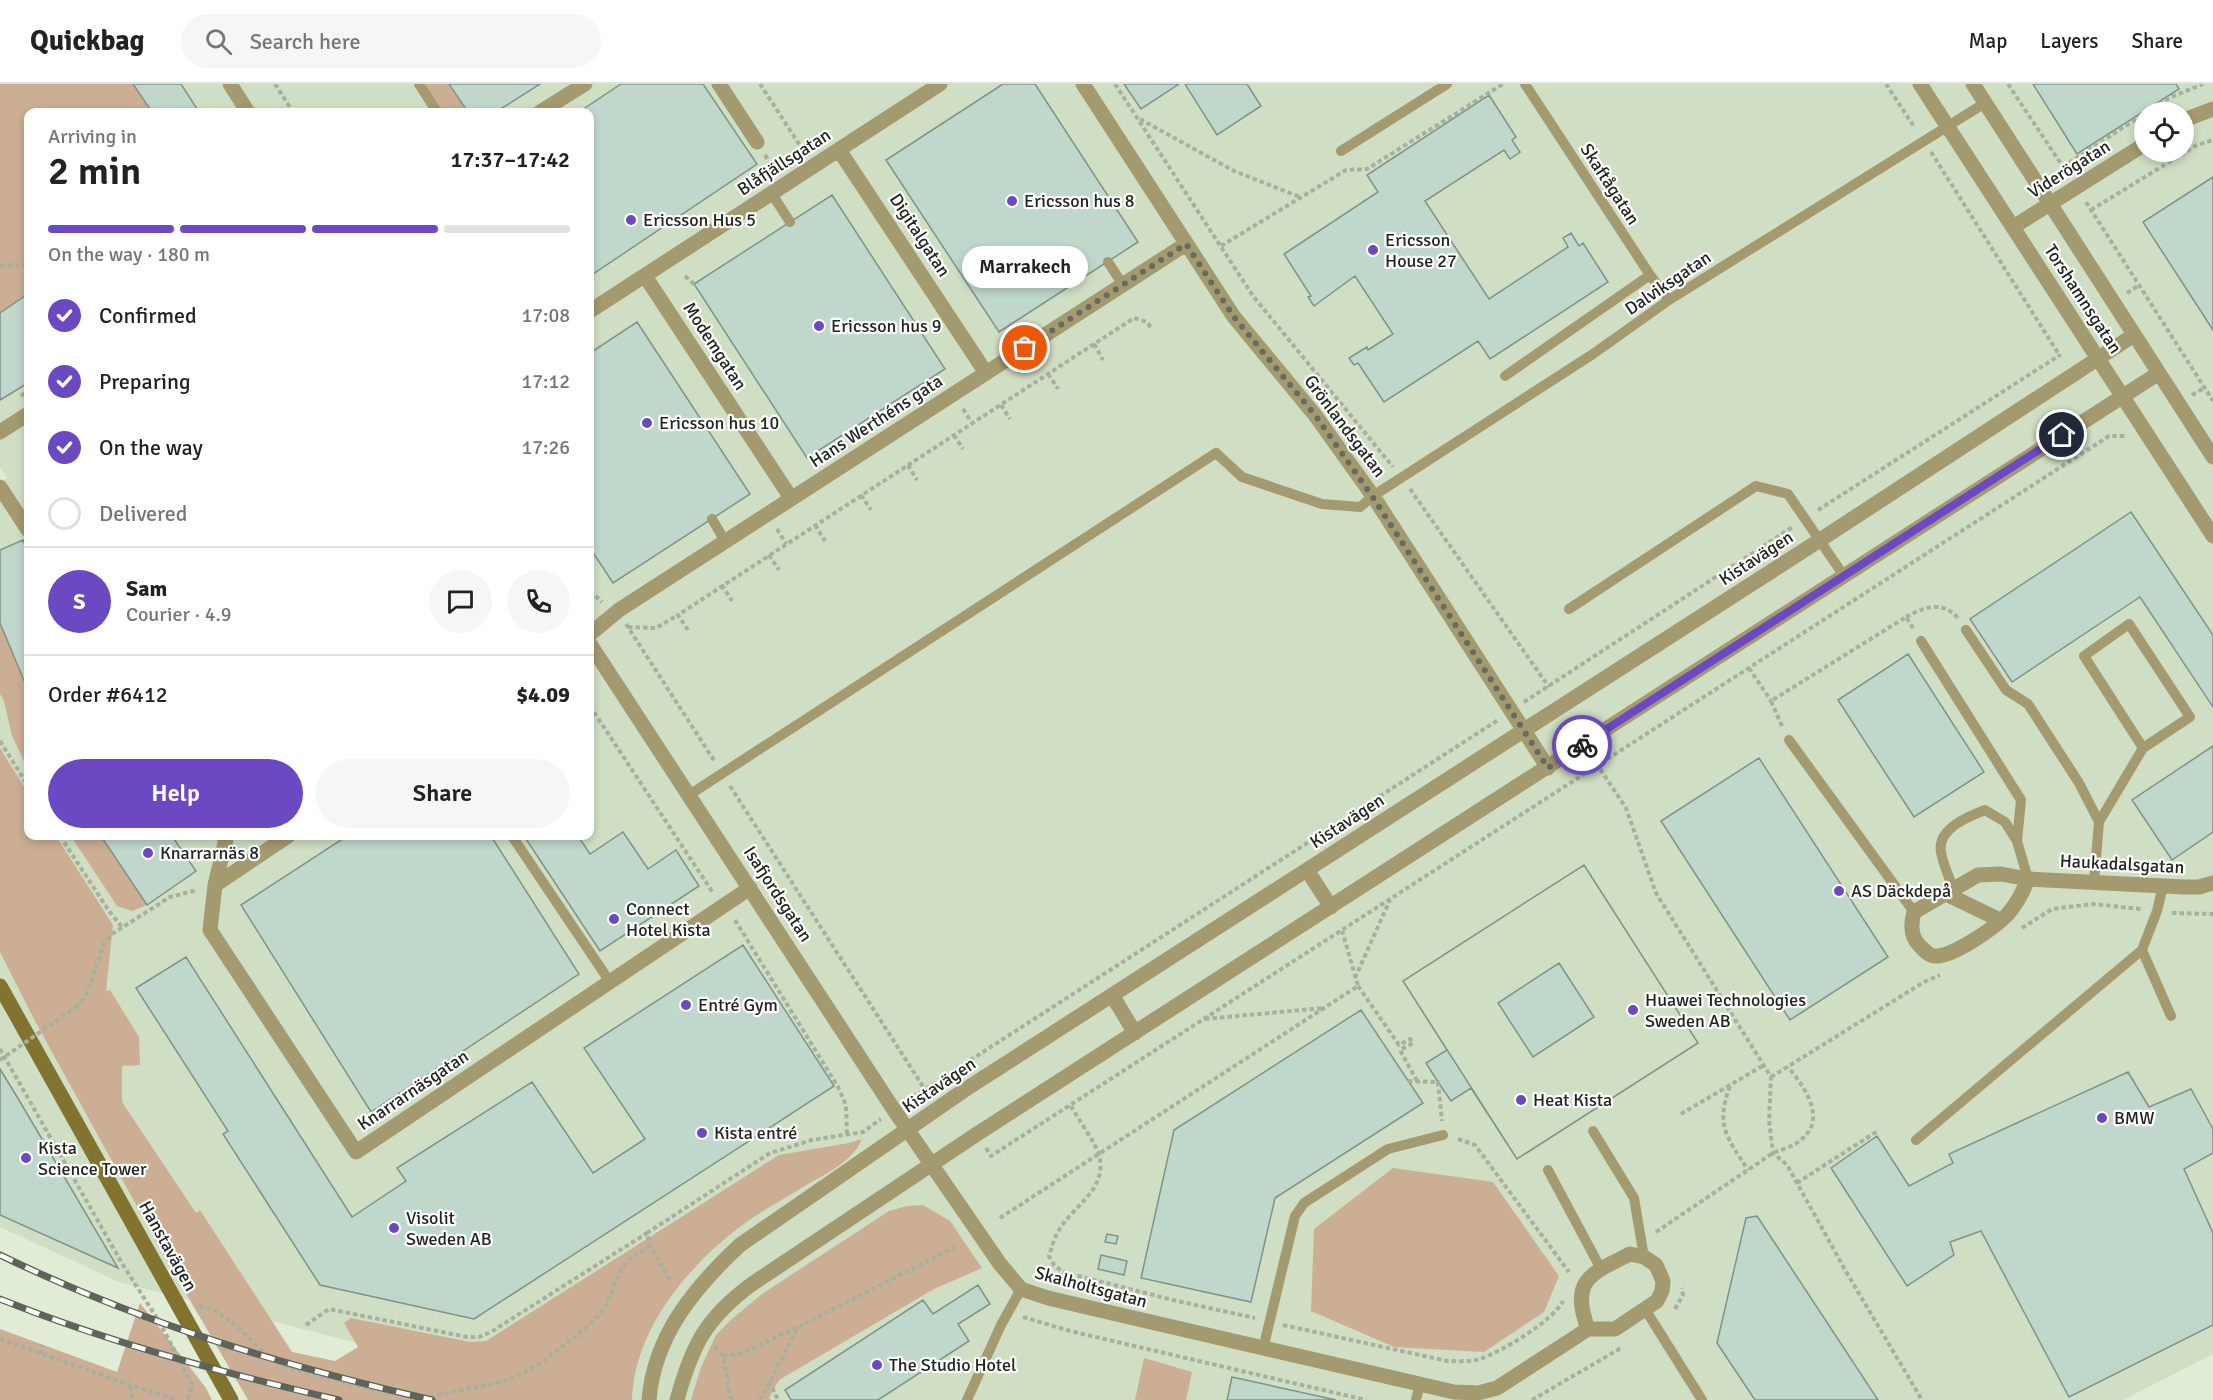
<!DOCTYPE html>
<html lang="en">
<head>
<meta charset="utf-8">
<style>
	:root { --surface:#fff; --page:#f6f6f6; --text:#222; --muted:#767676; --line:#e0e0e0; --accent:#6a49c2 }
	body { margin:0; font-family:Signika,sans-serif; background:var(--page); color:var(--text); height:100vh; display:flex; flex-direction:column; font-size:22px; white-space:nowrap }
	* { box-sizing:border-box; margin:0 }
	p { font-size:20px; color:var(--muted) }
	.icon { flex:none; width:33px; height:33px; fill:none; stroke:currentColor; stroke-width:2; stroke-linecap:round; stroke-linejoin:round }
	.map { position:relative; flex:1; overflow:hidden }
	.details { position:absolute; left:24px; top:24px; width:570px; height:732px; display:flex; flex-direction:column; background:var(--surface); border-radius:12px; box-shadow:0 3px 9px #0003 }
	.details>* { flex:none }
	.tools { position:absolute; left:2134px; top:18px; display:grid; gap:12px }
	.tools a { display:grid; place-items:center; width:60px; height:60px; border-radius:50%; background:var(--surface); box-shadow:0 3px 9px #0003; font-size:30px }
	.pin { position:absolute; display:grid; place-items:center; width:51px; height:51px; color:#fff; margin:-26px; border:3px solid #fff; border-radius:50%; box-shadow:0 2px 6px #0007 }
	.courier { position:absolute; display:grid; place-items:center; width:60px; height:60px; margin:-30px; border:4px solid #6a49c2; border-radius:50%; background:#fff; color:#222; box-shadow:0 2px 8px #0007 }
	.bubble { position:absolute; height:42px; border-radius:21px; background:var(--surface); box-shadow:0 3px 9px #0003; font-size:20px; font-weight:600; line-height:42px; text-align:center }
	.overview em { font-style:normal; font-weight:600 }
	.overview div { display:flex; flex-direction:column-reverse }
	.overview { display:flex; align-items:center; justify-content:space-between; height:102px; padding:0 24px }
	h1 { font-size:39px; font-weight:600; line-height:45px }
	.bar { display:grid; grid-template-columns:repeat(4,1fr); gap:9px 6px; align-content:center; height:72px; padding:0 24px }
	.bar i { height:8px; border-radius:4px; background:var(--line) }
	.bar .selected { background:var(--accent) }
	.bar p { grid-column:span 4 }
	.line { display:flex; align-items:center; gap:15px; padding:0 24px; border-top:2px solid var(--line) }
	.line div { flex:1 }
	.round { display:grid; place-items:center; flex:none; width:63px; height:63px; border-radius:32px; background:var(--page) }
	ol { padding:0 24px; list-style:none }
	li { display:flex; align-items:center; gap:18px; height:66px }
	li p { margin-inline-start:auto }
	li .icon { padding:6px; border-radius:50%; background:var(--accent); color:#fff; stroke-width:4 }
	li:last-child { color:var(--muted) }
	li i { width:33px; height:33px; border:3px solid var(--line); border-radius:50% }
	.button { display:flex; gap:12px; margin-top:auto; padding:12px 24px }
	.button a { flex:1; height:69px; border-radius:36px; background:var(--accent); color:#fff; font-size:24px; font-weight:600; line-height:69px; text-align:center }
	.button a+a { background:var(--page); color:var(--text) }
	header { display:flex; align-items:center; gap:36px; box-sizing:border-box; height:84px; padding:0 30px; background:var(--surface); border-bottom:2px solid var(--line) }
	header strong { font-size:28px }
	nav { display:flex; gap:33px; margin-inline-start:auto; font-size:21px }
	.search { width:420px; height:54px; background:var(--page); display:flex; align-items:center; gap:15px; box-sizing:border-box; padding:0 21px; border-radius:33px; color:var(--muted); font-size:22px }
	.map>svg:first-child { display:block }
</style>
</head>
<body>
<header>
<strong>Quickbag</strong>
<div class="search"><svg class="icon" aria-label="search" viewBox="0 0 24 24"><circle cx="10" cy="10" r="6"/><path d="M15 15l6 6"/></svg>Search here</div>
<nav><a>Map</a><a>Layers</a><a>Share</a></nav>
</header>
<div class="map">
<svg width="2213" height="1316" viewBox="0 0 2213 1316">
	<rect width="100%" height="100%" fill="#e1ecd7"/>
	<!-- built -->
	<path fill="#d0dec4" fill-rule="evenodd" d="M0 0H2213V1270L2123 1316H580L119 1198 0 1143V398L7 394 0 383ZM28 28H590V752H28ZM2145 28H2184V68H2145Z"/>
	<!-- green -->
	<path fill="#cbae93" d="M0 0H133L152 28H28V210L0 229Z
		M419 0H453L472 28H437Z
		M0 539 28 606V685L12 652 4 617 0 610Z
		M0 664 28 709V752H56L113 841 106 907 110 906 139 953 140 981 122 982V1018L196 1129 200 1126 292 1268 335 1277 358 1263 344 1239 351 1234 470 1258 486 1257 779 1071 849 1059 862 1055C853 1078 823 1091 803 1103 781 1117 757 1129 737 1145 685 1185 634 1248 632 1316H248L166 1175 36 939 0 868Z
		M71 752H101L147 821 132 827 117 822Z
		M1393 1084 1493 1098 1559 1192 1544 1228 1484 1268 1394 1263 1311 1227 1314 1145Z
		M923 1121 950 1137 982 1184 934 1205 779 1296 769 1314 771 1316H691L701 1283 716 1251 733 1234 762 1210 889 1127 907 1122Z
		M140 1219 206 1304 212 1316H0V1245L117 1288Z
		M1144 1274 1192 1288 1186 1316H1135Z"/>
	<!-- building -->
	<path fill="#c0d7cb" stroke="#7e9488" stroke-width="1.5" fill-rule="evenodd" d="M133 0H181L199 28H152Z
		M449 0H540L496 28H468Z
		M621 0H703L757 80 590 192V28H579Z
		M1003 0H1035L1138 158 999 248 886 76Z
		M1124 0H1179L1141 25Z
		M1185 0H1247L1261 22 1217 51Z
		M2033 0H2176L2179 5 2077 70Z
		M1489 11 1516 53 1512 56 1520 68 1510 75 1504 66 1425 117 1489 215 1568 163 1563 154 1571 149 1579 162 1583 159 1608 198 1490 275 1478 257 1384 318 1358 279 1354 281 1349 274 1367 263 1368 266 1393 250 1355 192 1314 222 1308 213 1311 212 1284 170 1378 108 1367 91Z
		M2213 93V246L2143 138Z
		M832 111 945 285 807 374 694 200Z
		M28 210V299L0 316V229Z
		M637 238 750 410 613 499 590 464V269Z
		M2131 428 2213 551V623L2140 513 2012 598 1970 535Z
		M23 456 28 469V606L0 539V466Z
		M1908 570 1984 688 1914 733 1838 616Z
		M2213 662V748L2172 776 2132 716Z
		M1759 674 1888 873 1790 936 1661 737Z
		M623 748 648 785 676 766 699 802 600 867 524 752H578L590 770Z
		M101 752H172L196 787 147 821Z
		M347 752H491L579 890 371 1028 241 821Z
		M1584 781 1698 959 1517 1075 1403 897ZM1559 879 1594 933 1533 973 1498 919Z
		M1584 781 1698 959 1517 1075 1471 1004 1451 1017 1438 998 1426 979 1447 966 1403 897Z
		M743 861 834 1002 474 1235 320 1201 223 1050 228 1047 136 904 186 873 352 1133 406 1097 397 1084 532 998 593 1089 645 1055 584 964Z
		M1361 926 1423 1019 1275 1114 1251 1218 1141 1194 1174 1046Z
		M0 985 19 1016 118 1184 0 1131Z
		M2128 988 2149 1023 2191 1005 2213 1045V1069L2184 1085 2213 1149V1241L2069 1313 1981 1147 1950 1158 1954 1171 1907 1202 1831 1084 1877 1052 1909 1102 1953 1079 1949 1070Z
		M1757 1132 1878 1316H1755L1717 1259 1746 1134Z
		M1107 1150 1118 1152 1116 1160 1105 1158Z
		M1101 1171 1127 1177 1124 1191 1098 1185Z
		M978 1201 990 1220 958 1240 969 1257 878 1316H791L785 1306 923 1216 933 1230Z
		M1232 1293 1336 1316H1227Z"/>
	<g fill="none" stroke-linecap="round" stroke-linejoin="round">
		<!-- path -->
		<path stroke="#a7b09f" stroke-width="4" stroke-dasharray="4.5 3" stroke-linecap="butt" d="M275 0 293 28
			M760 0 801 63
			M1115 0 1253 212 1393 383
			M1886 0 1915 44
			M2008 0 2067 89
			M2146 28 2169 14 2203 0
			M1140 35 1234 87 1300 113
			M1931 68 2060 272
			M765 71 772 83
			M2063 83 2145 29
			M2086 118 2213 317
			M2091 126 2197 61 2213 56
			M1221 162 1346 86 1367 85 1503 0
			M0 182 28 181
			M685 192 694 200
			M2127 209 2139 201
			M1094 260 1103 276
			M1048 290 1058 305
			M2192 311 2204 304
			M21 312 28 307
			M1001 321 1010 335
			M963 325 972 339
			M954 351 963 365
			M908 381 917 396
			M1410 405 1549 603
			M861 411 871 426
			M1818 426 2060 271
			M815 441 825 457
			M777 445 786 460
			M769 471 779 486
			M722 501 732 517
			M590 507 602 518
			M1906 533C1924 523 1942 516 1958 534
			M626 540 715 678
			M628 543 656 544 678 531
			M688 546 678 531 1094 260 1134 234 1147 238 1152 245
			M1749 584 1771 617
			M1524 618 1794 442
			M590 622 713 809
			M1782 642 1771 617 1906 533 1913 544
			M0 657 28 702
			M1592 673 1626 724 1656 809 1771 993 1769 1036 1773 1069 1787 1081 1848 1191 1922 1316
			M730 702 924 1004
			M60 752 109 827 122 843
			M2172 829 2213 830
			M735 836 838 1003 846 1021 847 1050
			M2022 844 2052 825 2093 820 2141 825
			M1355 894 1390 816
			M1358 902 1399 961 1410 955 1413 959 1400 966 1417 997
			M76 923 86 912 104 860 112 850 170 813 197 806
			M1205 935 1323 924
			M0 965 123 1181 160 1239 192 1300 188 1316
			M1771 993 1924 898 1940 891
			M1408 997 1438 998 1442 1037
			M1730 1002C1715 1042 1727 1053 1748 1086
			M907 1017 1498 636
			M1071 1022C1078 1035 1095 1058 1099 1071 1108 1105 1074 1121 1059 1146 1054 1154 1052 1163 1049 1172L1054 1181 1063 1188 1177 1217 1255 1234
			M1681 1030 1764 981
			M1458 1055 1475 1061 1569 1188
			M986 1064 991 1072 2109 352H2127
			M1797 1099 1879 1046
			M1000 1134 1358 902 1342 846
			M1656 1148 1773 1069C1783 1065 1795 1062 1803 1054 1827 1033 1803 1001 1788 983
			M670 1196 650 1162 647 1149 770 1069 812 1056 863 1048 881 1035
			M199 1222 214 1226 239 1244 260 1265 285 1283 389 1309 428 1313 501 1298 520 1291 541 1279 585 1245 600 1230 607 1220 620 1187 627 1177 650 1162
			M1675 1225 1683 1211 1682 1204
			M1023 1233 1070 1247 1366 1316
			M306 1241 329 1225 467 1253H479L491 1248 647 1149
			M1283 1241 1447 1277C1458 1277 1469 1278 1480 1275 1501 1268 1553 1237 1563 1217
			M0 1255 130 1301 177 1316
			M715 1263 723 1272 731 1316
			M40 1270 43 1261
			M723 1272 743 1269 797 1243
			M769 1297 778 1316
			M130 1302 133 1316
			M760 1316 798 1243 955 1163
			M1532 1316 1621 1264"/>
		<!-- service -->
		<path stroke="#a39a6f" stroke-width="10" d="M419 0 437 28
			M1525 0 1650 191 1669 216
			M1341 67 1447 0
			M772 110 790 138
			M1108 178 1123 201
			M1505 292 1650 191
			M712 435 725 457
			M1569 525 1756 402 1788 410 1844 492
			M1966 546 2006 606 2028 620 2079 699 2099 738
			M1921 557 2021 716 2017 757 2028 795
			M1789 656 1914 828
			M689 711 1216 369 1242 393 1322 420 1360 423 1373 412 1593 270 1669 216 1985 19
			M512 752 610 898
			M2094 798 2099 738 2143 664 2190 633 2129 540 2084 572 2143 664
			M1953 804C1949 793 1943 780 1941 768 1937 745 1967 733 1985 726L2005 738 2017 757
			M2142 866 2171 932
			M1593 1047 1634 1114 1644 1173
			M1916 1056 2142 866 2157 827 2163 802
			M1548 1086 1601 1185
			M1645 1225 1702 1316
			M1263 1265 1295 1132 1304 1119 1388 1065 1443 1051
			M967 1316 1001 1241 1021 1205
			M1416 1316 1420 1300"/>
		<!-- pedestrian -->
		<path stroke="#a39a6f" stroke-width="15" d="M719 0 757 58
			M540 28 585 0"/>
		<!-- minor -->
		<path stroke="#a39a6f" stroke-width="15" d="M230 0 248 28
			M1083 0 1234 233 1315 331 1373 412 1548 684
			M2184 36 2213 25
			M839 66 986 289
			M2013 143 2145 60
			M645 192 791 414
			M590 227 940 0
			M0 348 28 330
			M0 403 28 446
			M590 550 619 526 1186 160
			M590 560 894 1026 1000 1180 1021 1205 1048 1214 1125 1232 1454 1308 1478 1309 1497 1304 1588 1245H1615L1657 1217 1662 1207 1663 1197 1656 1181 1644 1173 1630 1170C1590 1190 1570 1196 1588 1245
			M223 752 226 755 215 801 210 846 356 1068 750 804
			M2028 795C2023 808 2016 821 2007 831 1994 844 1953 873 1935 872 1929 872 1924 866 1920 862 1910 853 1911 839 1914 828L1978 791 2001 790 2028 795 2184 803H2199L2213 799
			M215 801 288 752
			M1944 809 2000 836"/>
		<!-- tertiary -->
		<path stroke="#a39a6f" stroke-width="15" d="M1920 0 2213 452
			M1973 0 2213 373
			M1307 786 1331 823
			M1112 911 1135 949
			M649 1316C654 1252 694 1204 740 1161L966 1005 1820 456 2134 251
			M677 1316C692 1261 706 1234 752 1200L977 1050 2159 289"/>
		<!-- secondary -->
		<path stroke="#82742f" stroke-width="15" d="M0 902 231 1316"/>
		<!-- rail casing -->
		<g stroke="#5e6459" stroke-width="7">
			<path id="rail" d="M0 1171C138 1238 283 1282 432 1316
				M0 1215C110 1259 224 1289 339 1316"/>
		</g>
		<!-- rail -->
		<use href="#rail" stroke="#fff" stroke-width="4.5" stroke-dasharray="14" stroke-linecap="butt"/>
		<!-- path-bridge -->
		<path stroke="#a7b09f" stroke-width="4" stroke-dasharray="4.5 3" stroke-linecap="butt" d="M0 976 76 923"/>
	</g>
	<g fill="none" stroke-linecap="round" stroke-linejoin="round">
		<!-- done -->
		<path stroke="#656b5f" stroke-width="6" stroke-dasharray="0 10.8" d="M1025 264 1186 160 1234 233 1315 331 1372 412 1548 684 1582 661"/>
		<!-- route -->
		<path stroke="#6a49c2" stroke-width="8" d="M1582 661 2062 351"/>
	</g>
	<!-- markers -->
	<g fill="#6a49c2" stroke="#fff" stroke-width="2">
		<circle cx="1012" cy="117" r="6"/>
		<circle cx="631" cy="136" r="6"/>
		<circle cx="1373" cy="166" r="6"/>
		<circle cx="819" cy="242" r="6"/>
		<circle cx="647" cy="339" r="6"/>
		<circle cx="148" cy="769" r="6"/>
		<circle cx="1839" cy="807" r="6"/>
		<circle cx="614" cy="835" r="6"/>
		<circle cx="686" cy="921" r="6"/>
		<circle cx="1633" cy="926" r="6"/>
		<circle cx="1521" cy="1016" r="6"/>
		<circle cx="2102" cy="1034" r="6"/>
		<circle cx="702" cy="1049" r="6"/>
		<circle cx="26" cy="1074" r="6"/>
		<circle cx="394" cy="1144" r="6"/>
		<circle cx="877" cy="1281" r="6"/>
	</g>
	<g text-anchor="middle" stroke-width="4.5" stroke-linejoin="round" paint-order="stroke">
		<!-- street labels -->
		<g font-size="18" fill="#22261f" stroke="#fff">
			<text transform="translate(784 78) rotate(-33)" y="6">Blåfjällsgatan</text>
			<text transform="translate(2069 85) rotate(-32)" y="6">Viderögatan</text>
			<text transform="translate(1610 100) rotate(57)" y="6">Skaftågatan</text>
			<text transform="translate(920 151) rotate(57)" y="6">Digitalgatan</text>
			<text transform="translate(1668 199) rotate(-34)" y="6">Dalviksgatan</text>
			<text transform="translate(2083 215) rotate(57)" y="6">Torshamnsgatan</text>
			<text transform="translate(715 262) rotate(57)" y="6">Modemgatan</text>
			<text transform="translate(876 337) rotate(-33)" y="6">Hans Werthéns gata</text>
			<text transform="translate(1345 342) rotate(53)" y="6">Grönlandsgatan</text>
			<text transform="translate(1756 474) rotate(-33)" y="6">Kistavägen</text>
			<text transform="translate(1347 737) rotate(-33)" y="6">Kistavägen</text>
			<text transform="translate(2122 780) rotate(3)" y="6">Haukadalsgatan</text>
			<text transform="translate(778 810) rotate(57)" y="6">Isafjordsgatan</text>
			<text transform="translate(939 1001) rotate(-34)" y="6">Kistavägen</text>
			<text transform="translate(413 1006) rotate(-34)" y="6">Knarrarnäsgatan</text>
			<text transform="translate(168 1162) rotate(61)" y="6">Hanstavägen</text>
			<text transform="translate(1091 1203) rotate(15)" y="6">Skalholtsgatan</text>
		</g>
		<!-- poi labels -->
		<g font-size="18" fill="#22261f" stroke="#fff" text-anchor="start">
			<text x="1024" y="123">Ericsson hus 8</text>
			<text x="643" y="142">Ericsson Hus 5</text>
			<text x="1385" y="162">Ericsson<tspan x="1385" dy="21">House 27</tspan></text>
			<text x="831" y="248">Ericsson hus 9</text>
			<text x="659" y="345">Ericsson hus 10</text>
			<text x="160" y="775">Knarrarnäs 8</text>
			<text x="1851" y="813">AS Däckdepå</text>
			<text x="626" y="831">Connect<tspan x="626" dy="21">Hotel Kista</tspan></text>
			<text x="1645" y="922">Huawei Technologies<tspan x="1645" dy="21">Sweden AB</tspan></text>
			<text x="698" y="927">Entré Gym</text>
			<text x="1533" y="1022">Heat Kista</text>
			<text x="2114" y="1040">BMW</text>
			<text x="714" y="1055">Kista entré</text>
			<text x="38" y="1070">Kista<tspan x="38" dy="21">Science Tower</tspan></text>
			<text x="406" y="1140">Visolit<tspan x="406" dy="21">Sweden AB</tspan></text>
			<text x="889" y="1287">The Studio Hotel</text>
		</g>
	</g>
</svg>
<div class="tools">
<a><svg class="icon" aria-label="locate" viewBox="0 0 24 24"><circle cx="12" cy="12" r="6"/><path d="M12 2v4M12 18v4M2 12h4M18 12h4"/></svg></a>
</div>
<div class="pin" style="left:1025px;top:264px;background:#ea580c"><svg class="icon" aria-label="bag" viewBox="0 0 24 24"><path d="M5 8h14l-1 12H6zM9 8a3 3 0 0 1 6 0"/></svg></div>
<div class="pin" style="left:2062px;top:351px;background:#1f2937"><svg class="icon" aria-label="home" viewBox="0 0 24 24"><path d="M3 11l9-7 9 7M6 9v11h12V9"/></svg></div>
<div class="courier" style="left:1582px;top:661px"><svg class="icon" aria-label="bike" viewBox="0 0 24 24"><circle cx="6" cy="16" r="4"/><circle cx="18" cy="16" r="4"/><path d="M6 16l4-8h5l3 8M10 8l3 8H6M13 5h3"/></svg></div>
<div class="bubble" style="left:962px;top:162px;width:126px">Marrakech</div>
<section class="details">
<div class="overview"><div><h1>2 min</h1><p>Arriving in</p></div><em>17:37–17:42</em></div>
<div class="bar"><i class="selected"></i><i class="selected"></i><i class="selected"></i><i></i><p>On the way · 180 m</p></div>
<ol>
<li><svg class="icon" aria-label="check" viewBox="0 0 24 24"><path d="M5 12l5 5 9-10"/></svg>Confirmed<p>17:08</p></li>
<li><svg class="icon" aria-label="check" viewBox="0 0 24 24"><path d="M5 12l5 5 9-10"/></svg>Preparing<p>17:12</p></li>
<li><svg class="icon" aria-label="check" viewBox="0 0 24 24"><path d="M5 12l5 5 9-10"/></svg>On the way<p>17:26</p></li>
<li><i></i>Delivered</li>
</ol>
<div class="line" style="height:108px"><b class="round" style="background:var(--accent);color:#fff">S</b><div><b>Sam</b><p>Courier · 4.9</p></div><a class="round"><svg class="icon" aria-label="chat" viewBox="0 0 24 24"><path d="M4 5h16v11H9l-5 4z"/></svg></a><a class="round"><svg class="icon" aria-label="phone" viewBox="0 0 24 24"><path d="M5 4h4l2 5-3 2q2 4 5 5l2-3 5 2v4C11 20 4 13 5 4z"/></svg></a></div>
<div class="line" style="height:78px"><div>Order #6412</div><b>$4.09</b></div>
<div class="button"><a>Help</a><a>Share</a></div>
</section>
</div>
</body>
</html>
